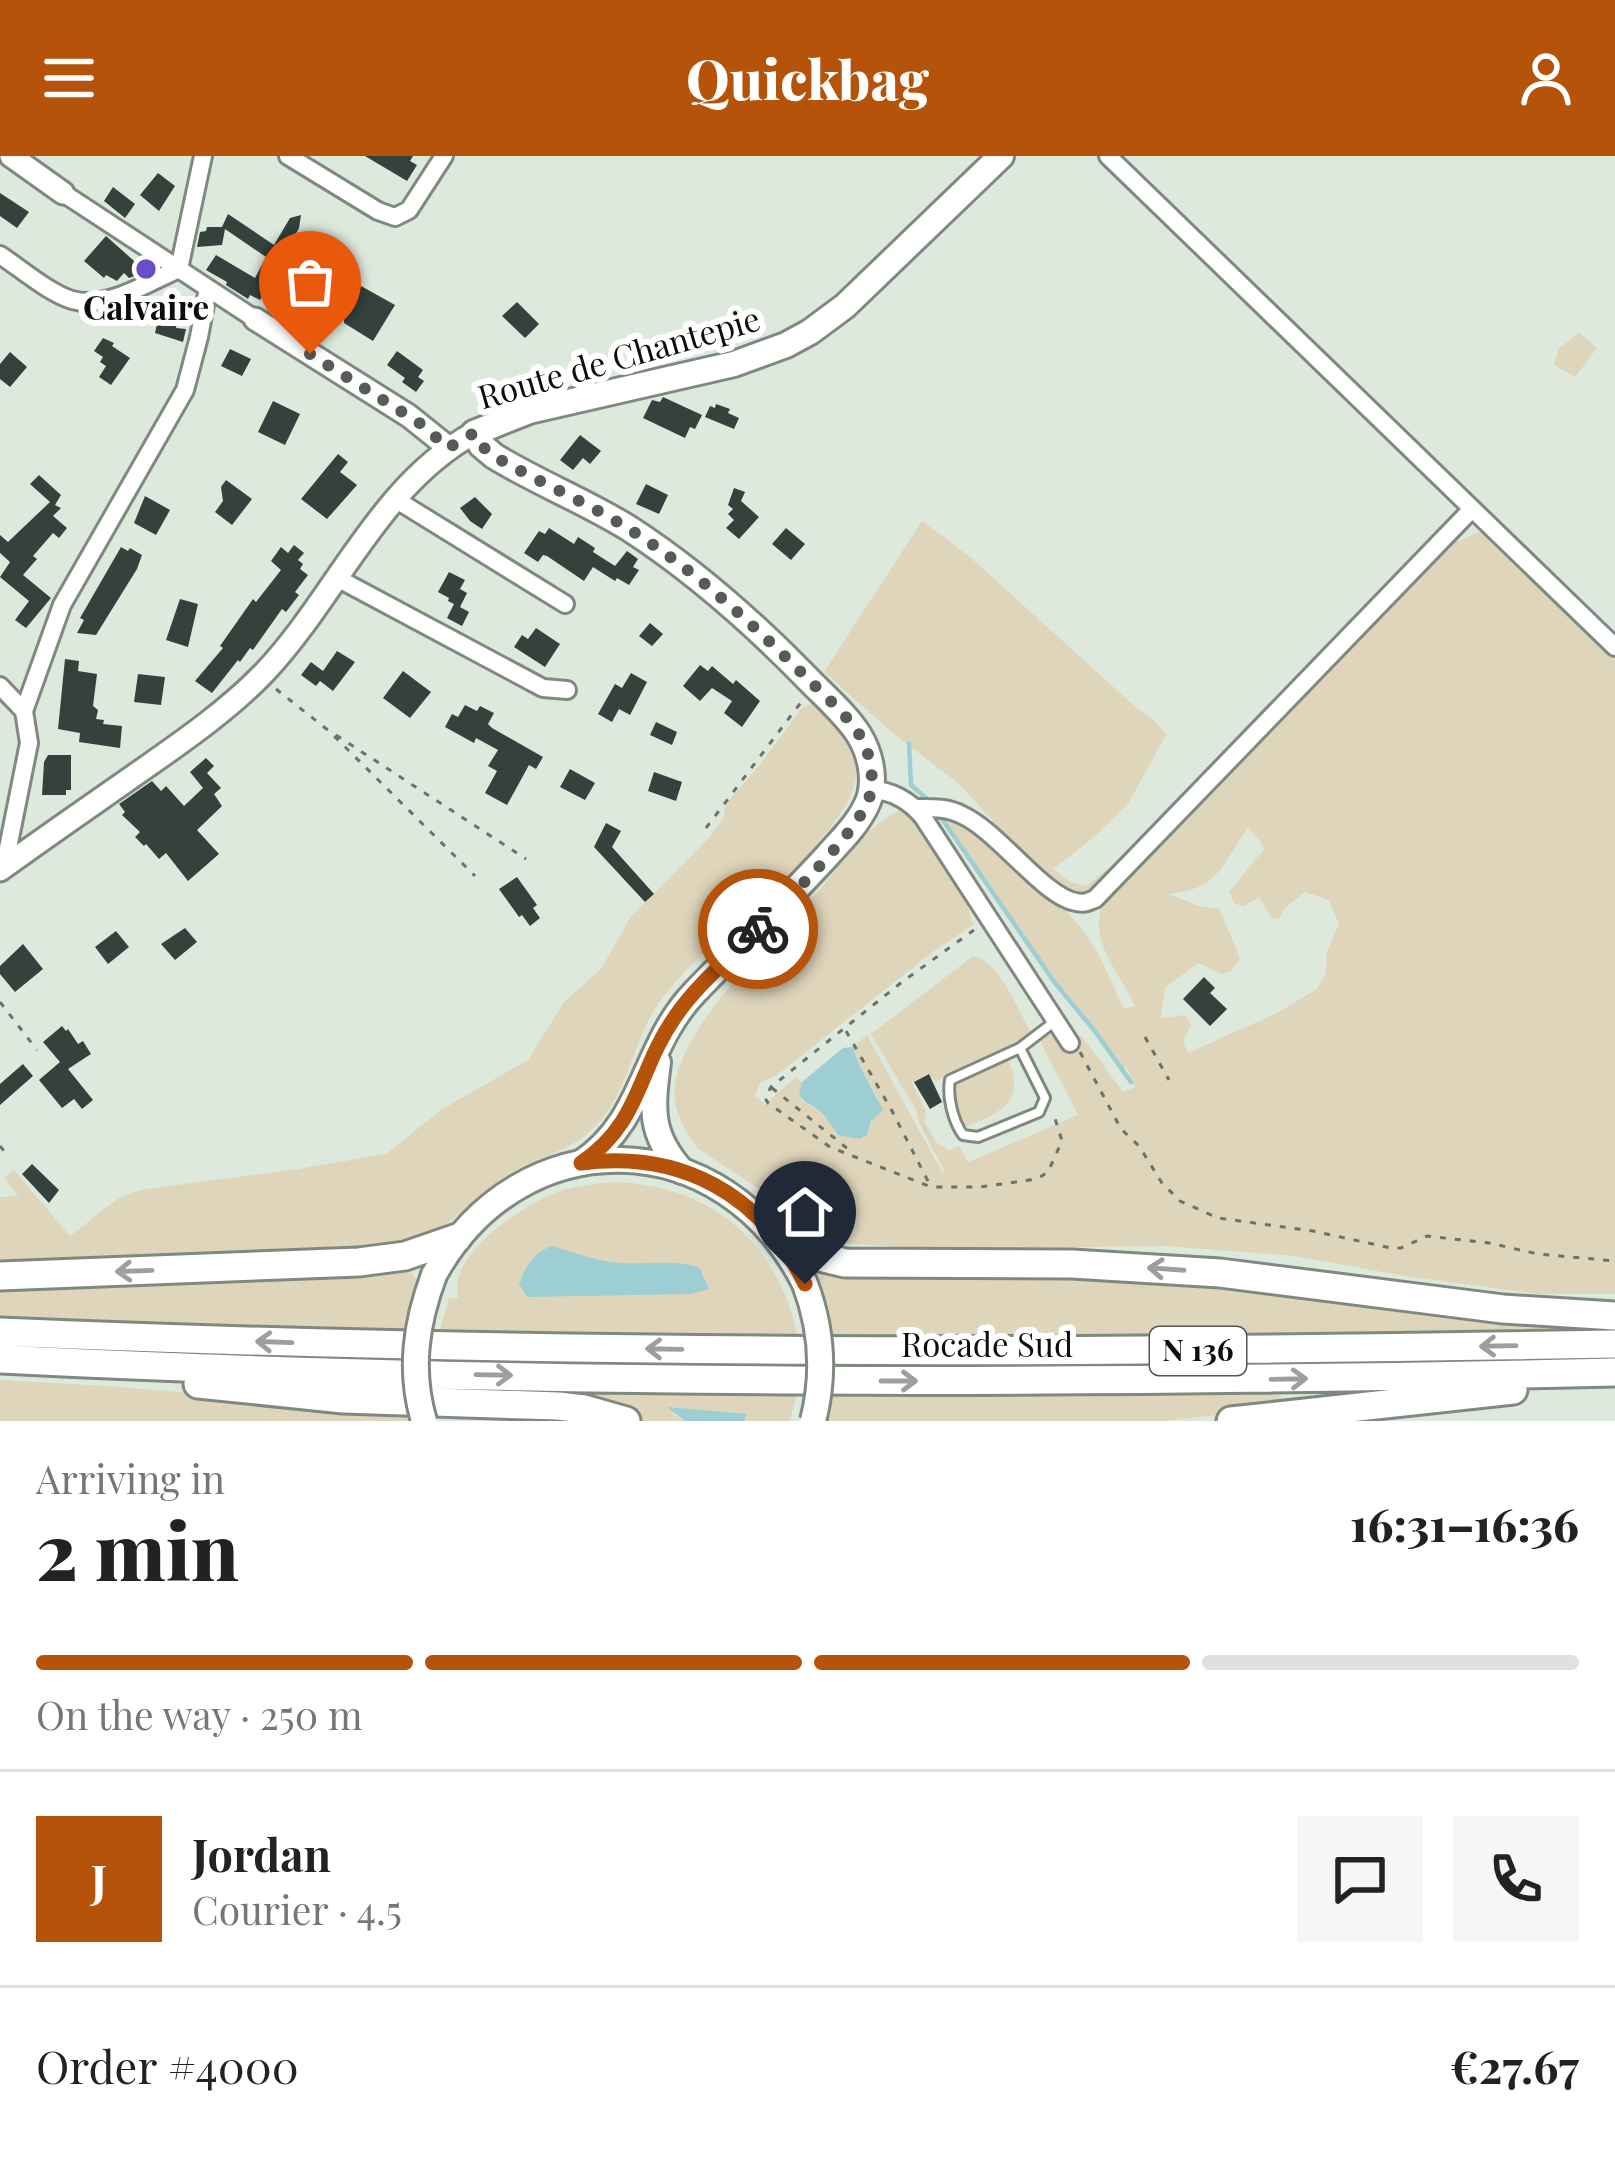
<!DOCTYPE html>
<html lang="en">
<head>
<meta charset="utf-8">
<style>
	:root { --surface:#fff; --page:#f6f6f6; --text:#222; --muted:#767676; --line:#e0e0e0; --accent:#b45309 }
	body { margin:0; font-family:"Playfair Display",serif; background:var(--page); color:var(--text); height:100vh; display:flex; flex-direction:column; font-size:45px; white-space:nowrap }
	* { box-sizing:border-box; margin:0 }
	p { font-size:39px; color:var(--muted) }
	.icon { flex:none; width:66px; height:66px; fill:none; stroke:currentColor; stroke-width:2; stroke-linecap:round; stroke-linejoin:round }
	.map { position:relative; height:1265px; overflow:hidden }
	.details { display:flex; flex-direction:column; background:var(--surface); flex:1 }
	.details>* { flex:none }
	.pin { position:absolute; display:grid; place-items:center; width:102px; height:102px; color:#fff; margin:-123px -51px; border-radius:50% 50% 50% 0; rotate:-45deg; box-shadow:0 0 12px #0007 }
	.pin .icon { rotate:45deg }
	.courier { position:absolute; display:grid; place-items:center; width:120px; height:120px; margin:-60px; border:9px solid #b45309; border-radius:50%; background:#fff; color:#222; box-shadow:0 3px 15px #0007 }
	.head em { font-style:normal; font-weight:800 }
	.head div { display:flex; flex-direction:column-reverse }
	.head { display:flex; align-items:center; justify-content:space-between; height:204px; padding:0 36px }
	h1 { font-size:78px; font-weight:800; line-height:90px }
	.bar { display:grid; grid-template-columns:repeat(4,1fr); gap:18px 12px; align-content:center; height:144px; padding:0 36px }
	.bar i { height:15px; border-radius:9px; background:var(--line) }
	.bar .on { background:var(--accent) }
	.bar p { grid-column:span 4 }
	.line { display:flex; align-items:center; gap:30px; padding:0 36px; border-top:3px solid var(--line) }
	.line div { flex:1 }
	.round { display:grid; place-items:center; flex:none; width:126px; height:126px; border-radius:0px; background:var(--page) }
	header { display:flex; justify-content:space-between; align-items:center; height:156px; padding:0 36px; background:var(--accent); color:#fff; font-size:54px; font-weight:800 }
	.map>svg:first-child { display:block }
</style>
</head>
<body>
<header><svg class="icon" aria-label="menu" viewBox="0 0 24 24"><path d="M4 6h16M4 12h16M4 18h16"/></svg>Quickbag<svg class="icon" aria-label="person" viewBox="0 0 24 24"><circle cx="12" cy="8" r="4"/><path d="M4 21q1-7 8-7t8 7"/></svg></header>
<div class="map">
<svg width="1615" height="1265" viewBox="0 0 1615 1265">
	<rect width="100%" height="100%" fill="#dee9de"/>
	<!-- green -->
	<path fill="#dfd5bb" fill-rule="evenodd" d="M1579 177 1597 192 1575 221 1554 209 1559 192Z
		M922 365 970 401 1140 555 1155 565 1166 579 1128 648 1093 682 1053 713 1070 726 1086 730 1118 705 1444 368 1448 372 1099 734 1077 739 1061 733 983 662 994 666 958 627 894 578 824 516Z
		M1479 376 1487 379 1615 503V1138H1538L1404 1120 1295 1100 1165 1090 929 1093 841 1087 697 992C682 970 670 950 676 923 689 862 767 792 809 746 839 713 859 674 900 654L909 656 964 738 973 769 930 798 777 919 760 927 755 940 765 948 795 922 802 926 799 938 802 945 818 954 831 967 838 979 861 983 867 979 879 944 858 906 853 891 867 879 942 1016H945L919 967 917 956 871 878 973 800C1000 805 1019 856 1032 879L1019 888 946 919 936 926 928 917 912 927 926 955 924 965 937 987 949 994 959 990 968 1006 1078 959 1040 885 1046 880 1057 878 1066 893 1081 879 1123 936 1135 931 1126 910 1124 913 1056 825 941 658 959 661 1053 740 1082 773 1098 797 1124 853 1135 850C1118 812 1084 784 1106 739L1454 381 1459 385ZM1248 672 1260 684 1264 693 1229 736 1235 748 1244 750 1259 741 1272 762 1279 763 1285 752 1305 736 1329 744 1339 768 1327 795 1326 817 1317 833 1277 857 1188 897 1183 886 1191 869 1185 859 1161 862 1165 832 1198 807 1222 818 1231 815 1240 802 1219 752 1202 751 1168 738C1220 733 1222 708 1248 672Z
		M815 545C875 596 865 632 818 687 802 706 787 726 765 738 730 777 686 807 657 850 633 886 629 932 600 965 575 995 546 997 514 1015 483 1033 459 1064 426 1080 407 1089 384 1091 364 1096L0 1109V1041L18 1040 4 1021 14 1014 70 1080 116 1044 139 1034 298 1013 386 998 441 954 528 904 564 846 601 813 630 762 708 683 723 663 726 648 761 607 802 552Z
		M1008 904C1026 946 1001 957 966 970L961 966 953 930C965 915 989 911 1008 904Z
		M619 1026C714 1031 779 1088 798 1182L439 1176 449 1142H458C458 1136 457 1130 458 1123 466 1087 529 1045 563 1034 581 1029 600 1027 619 1026Z
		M391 1113 412 1117 417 1126 405 1175 0 1160V1125Z
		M824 1117 1162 1122 1595 1167 1599 1174 834 1182 827 1146 818 1123Z
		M0 1224 107 1230 405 1255 408 1265H0Z
		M488 1233 797 1237 790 1265H744L746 1258 671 1257 685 1265H643L623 1256 489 1241Z
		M832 1238 967 1240 1281 1238V1251L1166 1265H827Z"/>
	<!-- water -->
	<path fill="#9dced3" d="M853 891 858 906 883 954 871 965 867 979 860 983 838 979C831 970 827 960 817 953 809 947 804 948 799 938L802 926 843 892Z
		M552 1090C574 1096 598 1106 620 1107 647 1109 672 1103 699 1111L709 1133 691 1138 527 1141 519 1128C525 1111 534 1096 552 1090Z
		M667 1251 747 1258 744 1265H685Z"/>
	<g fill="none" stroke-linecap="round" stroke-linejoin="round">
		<!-- stream -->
		<path stroke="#9dced3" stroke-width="4.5" d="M909 588 911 629 926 642
			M940 660 1055 827 1094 874 1131 926"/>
	</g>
	<!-- building -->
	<path fill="#34413d" d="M365 0H413L410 5 417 9 407 25Z
		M158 17 175 30 159 55 140 39Z
		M113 31 135 48 125 62 104 45Z
		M0 37 29 56 17 72 0 60Z
		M228 58 274 89 290 62 301 59 299 72 294 81 307 88 298 106 291 101 279 126 309 145 313 140 326 148 313 168 265 135 260 144 250 139 248 143 226 129 227 126 206 114 216 99 255 122 266 101 225 73 222 89 197 91 200 76 206 75 207 71H222Z
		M106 80 142 112 135 120 129 122 124 117 117 125 106 119 104 122 84 105Z
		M361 130 395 149 373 185 344 167V162Z
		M517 146 539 168 525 182 502 160Z
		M165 162 177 165 176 172 186 173 183 186 155 177 158 163Z
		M103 182 114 187 112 190 130 202 111 229 99 221 106 210 100 206 103 201 94 195Z
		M230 193 251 203 242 220 221 210Z
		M397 195 423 214 418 221 424 225 416 236 402 226 405 222 387 209Z
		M10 196 27 211 10 231 0 223V208Z
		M663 241 702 259 695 273 690 271 685 282 643 262 652 244 660 246Z
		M273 245 300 258 285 289 258 276Z
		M716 248 730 253 728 257 739 262 734 273 705 261 710 250 715 252Z
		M580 279 601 295 590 308 583 302 573 314 560 304Z
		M338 298 348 306 340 316 357 329 327 363 301 343Z
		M39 319 61 339 55 349 61 352 53 360 67 372 59 382 53 377 33 400 37 403 23 419 51 442 26 472 15 464 29 445 0 421 10 406 0 397V379L8 386 50 346 30 328Z
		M226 324 252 343 232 369 215 356 223 345 221 331Z
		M646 328 668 339 659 358 636 348Z
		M734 332 745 336 741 345 759 361 739 383 726 372 734 364 728 358 733 353 728 349Z
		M145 340 170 354 156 379 134 367Z
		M475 341 492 358 482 373 470 365 460 352Z
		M549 372 574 388 578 381 595 392 593 396 615 410 627 395 638 403 633 411 639 414 629 429 617 422 615 425 593 411 584 425 547 400 543 399 538 406 524 397 539 375 545 378Z
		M786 372 805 388 791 404 772 388Z
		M294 389 304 397 298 404 303 408 300 413 308 419 295 436 299 439 286 456 282 453 253 494 250 492 240 506 238 504 212 537 195 525 223 492 220 490 253 443 256 446 281 414 271 405 281 391 288 397Z
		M121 391 128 395 130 392 142 399 137 413 96 479 77 477 84 464 80 462Z
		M449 416 465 424 460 433 467 437 460 451 469 456 462 470 447 462 454 448 448 445 449 442 438 436Z
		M180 443 198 448 188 491 166 484Z
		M650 467 663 478 652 490 639 480Z
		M536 472 560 488 545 511 514 491 522 479 528 483Z
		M337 495 355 506 333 535 320 525 316 530 301 519 311 506 323 515Z
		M65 503 79 505 78 515 97 518 93 550 98 554 96 563 104 564 103 568 122 570 120 592 79 586 80 577 58 573Z
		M700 509 708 515 712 510 733 528 736 524 760 545 742 571 724 557 732 545 712 532 700 545 683 530Z
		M403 515 431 536 410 562 383 542Z
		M631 517 647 526 630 559 619 553 612 566 598 558 615 528 622 532Z
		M138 518 165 521 161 549 134 546Z
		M465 549 477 555 480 550 494 557 488 568 492 572 543 601 536 613 529 609 507 649 485 637 497 615 488 610 498 594 476 582 474 587 445 571 452 558 458 561Z
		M656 566 677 576 672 589 650 579Z
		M48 599H71V634H66V639H42L44 606Z
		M206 602 214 610 207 617 221 632 214 638 222 650 197 674 219 698 188 725 166 697 159 703 146 688 144 690 135 681 140 676 122 659 125 656 119 648 152 625 161 635 166 630 184 650 203 632 190 616Z
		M570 613 595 627 585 644 560 631Z
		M654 616 682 626 676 645 648 635Z
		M606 667 621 675 612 691 654 738 645 746 594 691Z
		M517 721 537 749 533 752 540 762 530 770 522 759 519 761 499 733Z
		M185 772 197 786 175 804 161 788Z
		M116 775 129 791 108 808 95 791Z
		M23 788 43 813 15 836 0 818V810Z
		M1204 821 1215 832 1210 837 1227 853 1210 870 1183 843Z
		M62 870 66 875 68 873 78 888 83 885 91 898 68 913 93 944 82 953 74 943 62 952 39 924 60 906 43 886Z
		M23 908 33 920 0 949V928Z
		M929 918 942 946 930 953 914 926Z
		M32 1008 59 1034 49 1047 22 1018Z"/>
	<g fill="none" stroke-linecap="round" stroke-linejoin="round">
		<!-- service casing -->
		<g stroke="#7f897f" stroke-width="14">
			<path id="service" d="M1020 892 1045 942 1039 956 978 981 963 979C953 965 947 941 950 924L1020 892 1054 866"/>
		</g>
		<!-- minor casing -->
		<g stroke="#7f897f" stroke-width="22">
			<path id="minor" d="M288 0 378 55 395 61 409 54 444 0
				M1108 0 1615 491
				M63 37 255 163
				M0 99C20 112 49 137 72 144 107 154 148 126 179 113
				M179 113 203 0
				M395 343 565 448
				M337 422 543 532 567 534
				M0 530 24 555 29 587 7 697 12 706
				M24 555 62 449 185 234 199 181 208 132
				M871 634C891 634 910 645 923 661L1070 887
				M915 652C931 652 947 651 962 659 998 675 1044 741 1076 746 1085 748 1087 746 1095 743L1472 353"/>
		</g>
		<!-- tertiary casing -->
		<g stroke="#7f897f" stroke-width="27">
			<path id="tertiary" d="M11 0 63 37
				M255 163 409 260 449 292
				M0 714C47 680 95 647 142 614 185 584 228 554 264 517 337 440 378 330 474 277"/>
		</g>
		<!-- secondary casing -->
		<g stroke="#7f897f" stroke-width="30">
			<path id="secondary" d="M658 906C652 953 649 978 682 1015
				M581 1007C646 964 642 891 695 836 739 790 785 746 828 699 843 682 863 663 870 640 875 620 870 597 859 579 845 557 822 538 804 519 752 466 693 414 630 373 587 346 538 327 494 300L481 289 474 277 529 255 734 208 786 189 810 176 845 150 1001 0"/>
		</g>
		<!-- primary casing -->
		<g stroke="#7f897f" stroke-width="30">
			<path id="primary" d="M434 1119C521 961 725 967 805 1128"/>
		</g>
		<!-- trunk casing -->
		<g stroke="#7f897f" stroke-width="33">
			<path id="trunk" d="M786 1093 845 1107 1072 1108 1220 1117 1503 1153 1615 1160
				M0 1120 359 1106 405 1100 457 1082
				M0 1176C538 1199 1077 1198 1615 1188
				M0 1203C538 1230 1077 1228 1615 1216
				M198 1228 343 1243 558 1250 584 1253 626 1265
				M1231 1265 1513 1234"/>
		</g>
		<!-- path -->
		<path stroke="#6b716b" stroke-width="3" stroke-dasharray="6 9" stroke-linecap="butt" d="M276 533 329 575 475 720
			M336 579 526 703
			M706 672 802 545
			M974 774 902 826 771 931 765 942 768 947 830 991 931 1031H980L1037 1023 1048 1016 1062 985 1053 956
			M0 846 37 894
			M846 875 891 953 930 1029
			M1145 881 1169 924
			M1080 896 1121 973 1139 990 1162 1027 1180 1045 1218 1062 1313 1075 1391 1092H1401L1427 1080 1489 1087 1538 1098 1615 1105
			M772 932 853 997
			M0 990 4 995"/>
		<!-- service -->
		<use href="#service" stroke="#fff" stroke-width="8"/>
		<!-- minor -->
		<use href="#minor" stroke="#fff" stroke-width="16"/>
		<!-- tertiary -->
		<use href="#tertiary" stroke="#fff" stroke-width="21"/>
		<!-- secondary -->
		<use href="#secondary" stroke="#fff" stroke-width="24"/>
		<!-- primary -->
		<use href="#primary" stroke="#fff" stroke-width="24"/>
		<!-- trunk -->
		<use href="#trunk" stroke="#fff" stroke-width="27"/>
		<!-- primary-bridge casing -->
		<g stroke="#7f897f" stroke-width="30" stroke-linecap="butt">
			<path id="primary-bridge" d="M805 1128C822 1173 825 1218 813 1265
				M424 1265C409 1215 416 1167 434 1119"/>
		</g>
		<!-- primary-bridge -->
		<use href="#primary-bridge" stroke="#fff" stroke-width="24"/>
	</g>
	<!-- one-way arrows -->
	<defs><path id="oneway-shaft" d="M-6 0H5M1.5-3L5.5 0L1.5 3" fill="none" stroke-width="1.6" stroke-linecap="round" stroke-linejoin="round" transform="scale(3)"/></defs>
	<g stroke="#9d9f9d">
		<use href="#oneway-shaft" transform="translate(1166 1113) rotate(-176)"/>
		<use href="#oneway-shaft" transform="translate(134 1115) rotate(178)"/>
		<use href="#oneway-shaft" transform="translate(274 1186) rotate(-178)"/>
		<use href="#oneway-shaft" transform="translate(1498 1190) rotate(179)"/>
		<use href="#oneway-shaft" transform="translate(664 1193) rotate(-179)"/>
		<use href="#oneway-shaft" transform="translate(494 1219) rotate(1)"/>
		<use href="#oneway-shaft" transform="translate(1289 1223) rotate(-1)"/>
		<use href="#oneway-shaft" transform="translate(899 1225)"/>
	</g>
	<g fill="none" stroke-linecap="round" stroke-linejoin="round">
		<!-- done -->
		<path stroke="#555b55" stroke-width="12" stroke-dasharray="0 21.6" d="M310 198 421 268 448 292 474 277 482 290 494 300C536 325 582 344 624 370 692 411 752 468 808 523 827 542 851 562 863 585 871 602 874 622 870 639 861 674 785 745 758 773"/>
		<!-- route -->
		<path stroke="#b45309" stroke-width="15" d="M758 773C730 802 697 828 675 861 637 915 641 967 581 1007 681 994 761 1038 805 1128"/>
	</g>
	<!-- markers -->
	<circle fill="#6a4ec7" stroke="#fff" stroke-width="4.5" cx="146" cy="113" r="12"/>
	<g text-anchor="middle" stroke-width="12" stroke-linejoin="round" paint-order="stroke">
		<!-- shield labels -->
		<rect fill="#fff" stroke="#545654" stroke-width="3" x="1150" y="1171" width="96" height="48" rx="9"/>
		<g font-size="30" font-weight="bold" fill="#0b0e0b">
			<text x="1198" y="1205">N 136</text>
		</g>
		<!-- poi labels -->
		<g font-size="33" font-weight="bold" fill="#0b0e0b" stroke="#fff">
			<text x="146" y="164">Calvaire</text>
		</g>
		<!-- street labels -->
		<g font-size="33" fill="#0b0e0b" stroke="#fff">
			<text transform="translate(619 202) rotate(-16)" y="12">Route de Chantepie</text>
			<text x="987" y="1201">Rocade Sud</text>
		</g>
	</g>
</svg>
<div class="pin" style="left:310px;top:198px;background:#ea580c"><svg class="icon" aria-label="bag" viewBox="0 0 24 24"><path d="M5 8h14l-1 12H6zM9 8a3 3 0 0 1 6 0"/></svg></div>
<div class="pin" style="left:805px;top:1128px;background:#1f2937"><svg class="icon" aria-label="home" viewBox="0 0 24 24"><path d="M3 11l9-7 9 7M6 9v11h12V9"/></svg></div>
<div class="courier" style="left:758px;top:773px"><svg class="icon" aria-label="bike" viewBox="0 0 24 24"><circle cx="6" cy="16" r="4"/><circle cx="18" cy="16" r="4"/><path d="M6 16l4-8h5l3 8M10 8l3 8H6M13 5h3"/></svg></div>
</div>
<section class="details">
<div class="head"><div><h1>2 min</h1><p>Arriving in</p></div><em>16:31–16:36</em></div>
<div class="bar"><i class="on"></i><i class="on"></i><i class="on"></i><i></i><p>On the way · 250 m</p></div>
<div class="line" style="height:216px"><b class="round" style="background:var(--accent);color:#fff">J</b><div><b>Jordan</b><p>Courier · 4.5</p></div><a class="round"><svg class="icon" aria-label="chat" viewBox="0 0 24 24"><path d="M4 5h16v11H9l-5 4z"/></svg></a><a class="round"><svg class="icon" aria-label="phone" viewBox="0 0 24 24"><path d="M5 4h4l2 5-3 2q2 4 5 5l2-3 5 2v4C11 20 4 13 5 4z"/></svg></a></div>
<div class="line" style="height:156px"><div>Order #4000</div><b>€27.67</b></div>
</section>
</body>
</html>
